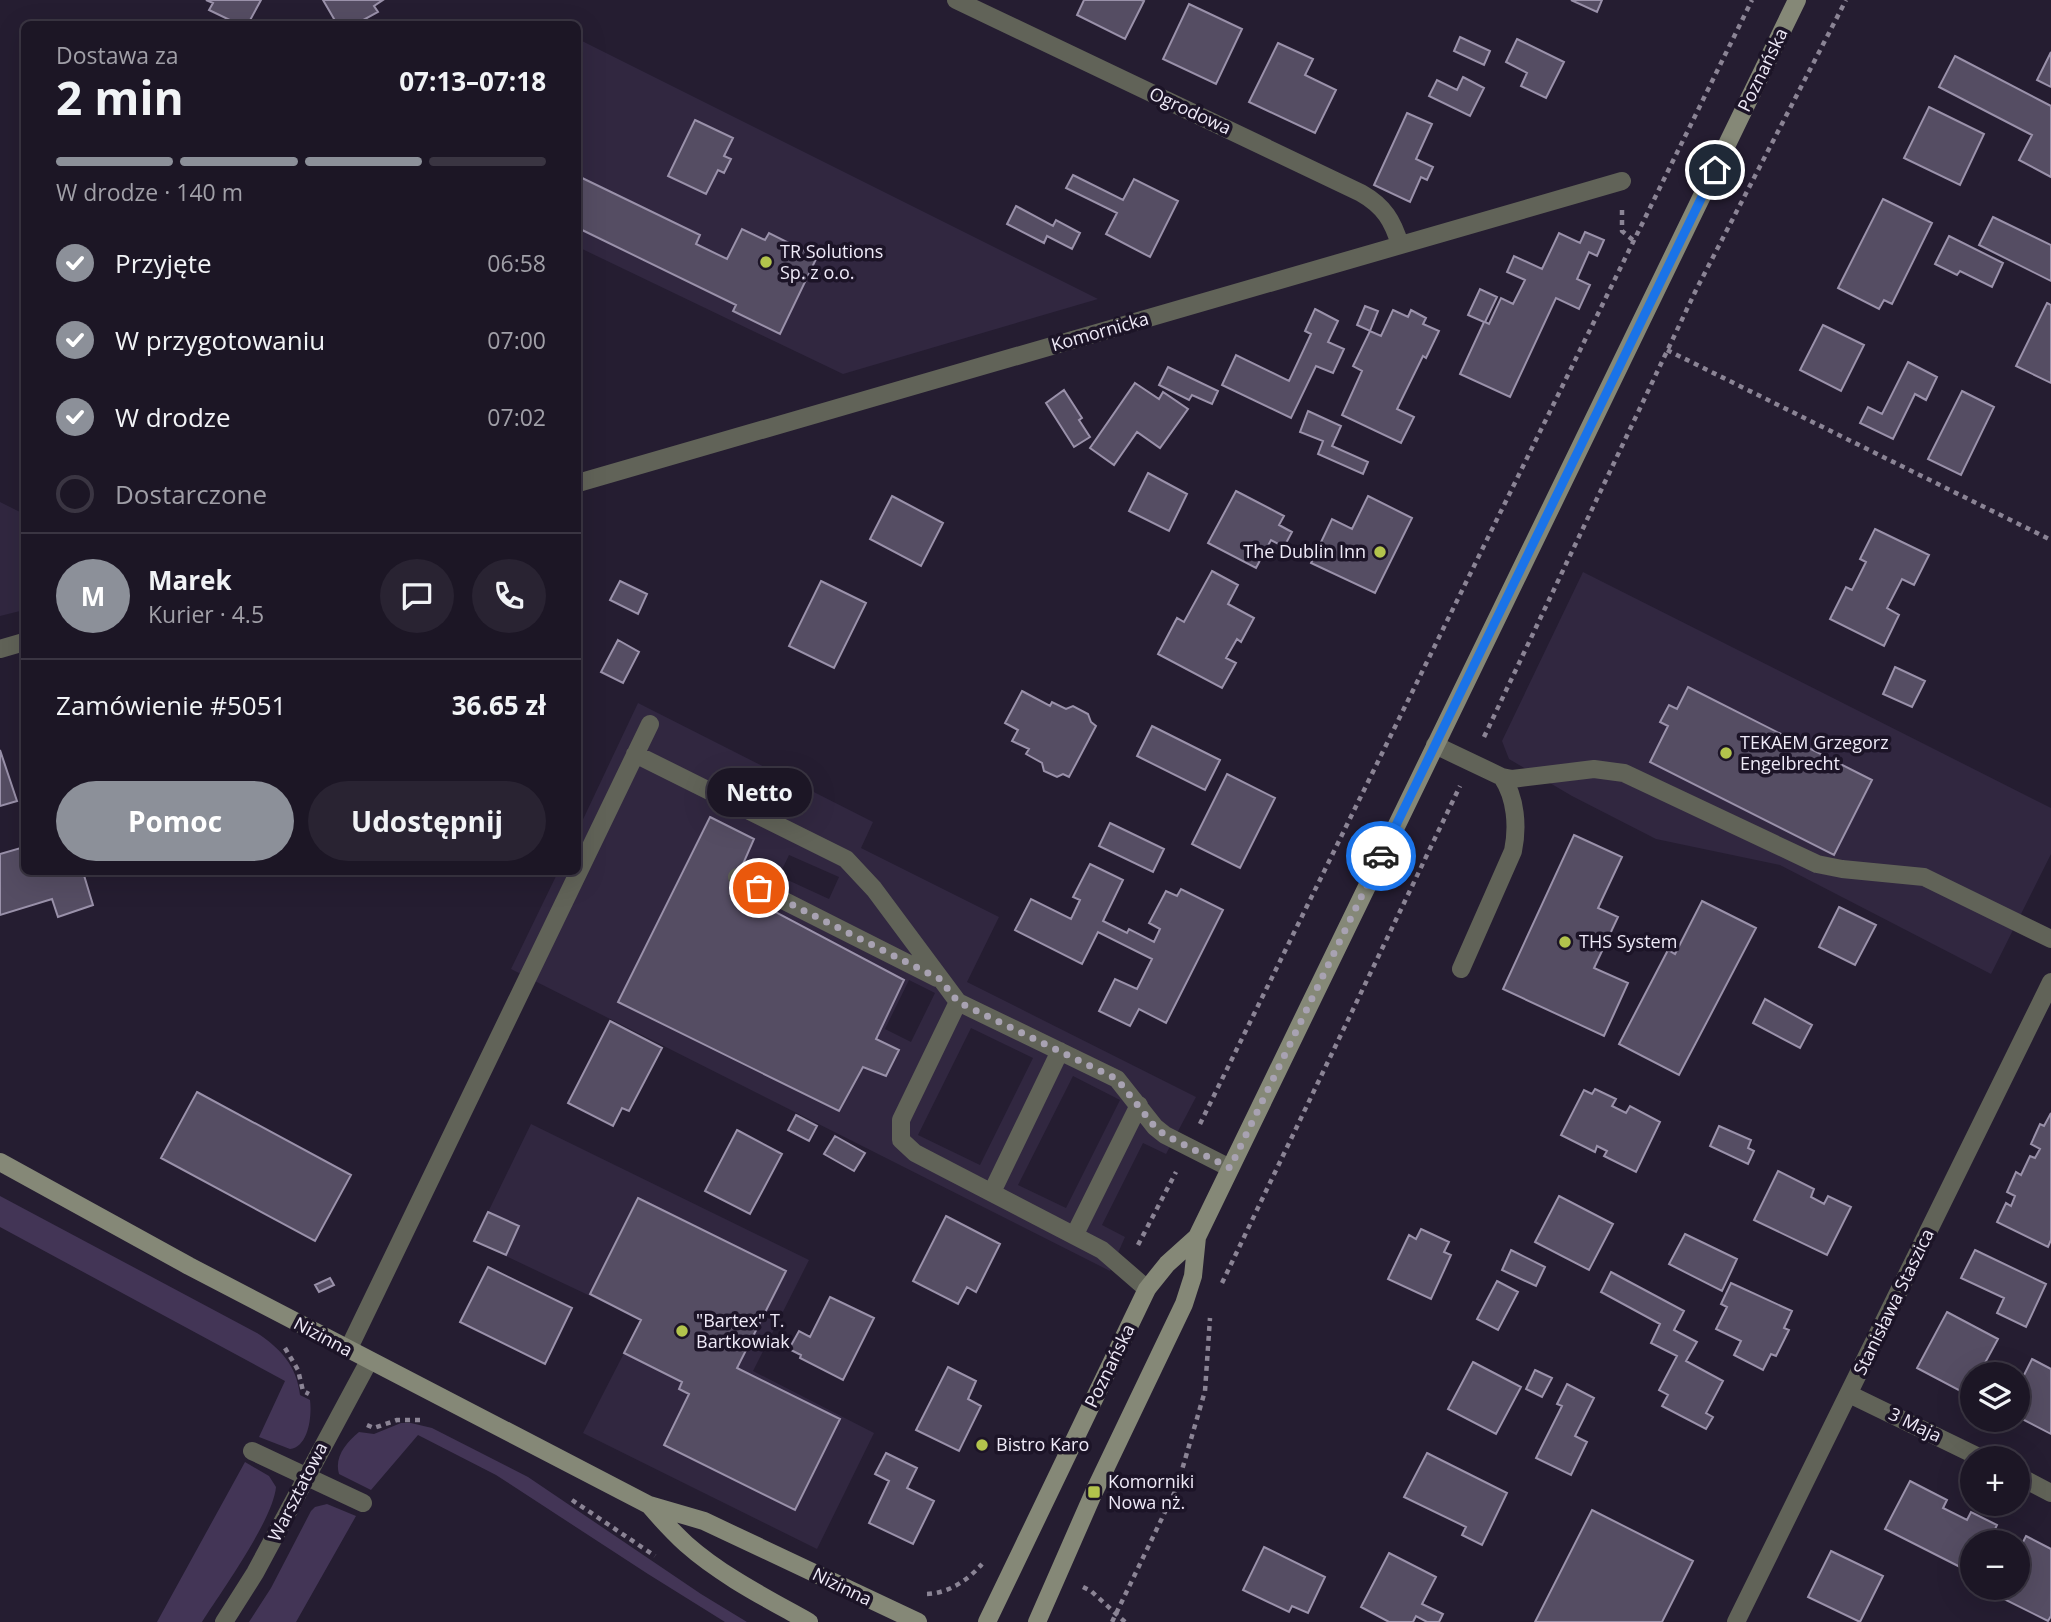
<!DOCTYPE html>
<html lang="pl">
<head>
<meta charset="utf-8">
<style>
	:root { --surface:#1c1625; --page:#292332; --text:#f1f3f6; --muted:#a09fa7; --line:#3a3542; --accent:#8c9099 }
	body { margin:0; font-family:"Open Sans",sans-serif; background:var(--page); color:var(--text); height:100vh; display:flex; flex-direction:column; font-size:26px; white-space:nowrap }
	* { box-sizing:border-box; margin:0 }
	p { font-size:23px; color:var(--muted) }
	.icon { flex:none; width:38px; height:38px; fill:none; stroke:currentColor; stroke-width:2; stroke-linecap:round; stroke-linejoin:round }
	.map { position:relative; flex:1; overflow:hidden }
	.panel { position:absolute; left:21px; top:21px; width:560px; height:854px; display:flex; flex-direction:column; background:var(--surface); border-radius:10px; box-shadow:0 7px 28px #0002,0 0 0 2px var(--line) }
	.panel>* { flex:none }
	.tools { position:absolute; left:1960px; top:1362px; display:grid; gap:14px }
	.tools a { display:grid; place-items:center; width:70px; height:70px; border-radius:50%; background:var(--surface); box-shadow:0 7px 28px #0002,0 0 0 2px var(--line); font-size:35px }
	.pin { position:absolute; display:grid; place-items:center; width:60px; height:60px; color:#fff; margin:-30px; border:4px solid #fff; border-radius:50%; box-shadow:0 2px 7px #0007 }
	.courier { position:absolute; display:grid; place-items:center; width:70px; height:70px; margin:-35px; border:5px solid #1a73e8; border-radius:50%; background:#fff; color:#222; box-shadow:0 2px 9px #0007 }
	.bubble { position:absolute; height:49px; border-radius:24px; background:var(--surface); box-shadow:0 7px 28px #0002,0 0 0 2px var(--line); font-size:23px; font-weight:700; line-height:49px; text-align:center }
	.headline em { font-style:normal; font-weight:700 }
	.headline div { display:flex; flex-direction:column-reverse }
	.headline { display:flex; align-items:center; justify-content:space-between; height:119px; padding:0 35px }
	h1 { font-size:46px; font-weight:700; line-height:52px }
	.bar { display:grid; grid-template-columns:repeat(4,1fr); gap:10px 7px; align-content:center; height:84px; padding:0 35px }
	.bar i { height:9px; border-radius:5px; background:var(--line) }
	.bar .active { background:var(--accent) }
	.bar p { grid-column:span 4 }
	.line { display:flex; align-items:center; gap:18px; padding:0 35px; border-top:2px solid var(--line) }
	.line div { flex:1 }
	.round { display:grid; place-items:center; flex:none; width:74px; height:74px; border-radius:37px; background:var(--page) }
	ol { padding:0 35px; list-style:none }
	li { display:flex; align-items:center; gap:21px; height:77px }
	li p { margin-inline-start:auto }
	li .icon { padding:7px; border-radius:50%; background:var(--accent); color:#fff; stroke-width:4 }
	li:last-child { color:var(--muted) }
	li i { width:38px; height:38px; border:4px solid var(--line); border-radius:50% }
	.primary-button { display:flex; gap:14px; margin-top:auto; padding:14px 35px }
	.primary-button a { flex:1; height:80px; border-radius:42px; background:var(--accent); color:#fff; font-size:28px; font-weight:700; line-height:80px; text-align:center }
	.primary-button a+a { background:var(--page); color:var(--text) }
	.map>svg:first-child { display:block }
</style>
</head>
<body>
<div class="map">
<svg width="2051" height="1622" viewBox="0 0 2051 1622">
	<rect width="100%" height="100%" fill="#251d31"/>
	<!-- built -->
	<path fill="#312740" fill-rule="evenodd" d="M578 39 1098 299 843 374 578 247Z
		M0 502 24 514V610L0 616Z
		M1583 572 2051 808V854L1991 974 1780 865 1656 839 1572 796 1509 759 1502 741Z
		M638 703 873 822 861 848 999 917 967 982 1196 1097 1166 1154 1143 1143 1102 1225 1125 1237 1110 1271 511 969 558 872H578V830ZM789 855 839 877 829 899 779 876ZM909 980 935 993 911 1042 885 1029ZM971 1028 1033 1058 980 1165 918 1135ZM1073 1076 1120 1100 1066 1208 1018 1185Z
		M531 1124 809 1260 753 1371 874 1433 817 1549 583 1433 641 1320 474 1241Z"/>
	<!-- green -->
	<path fill="#433556" d="M0 1196 257 1333C280 1348 297 1366 300 1395L310 1400C312 1415 309 1447 290 1449L259 1437 285 1381 0 1227Z
		M401 1423H411L432 1428 528 1477 701 1594 747 1622H725L648 1574 496 1475 418 1435 371 1490 339 1474C334 1457 346 1443 359 1432L374 1434Z
		M245 1462 269 1476 276 1487C273 1520 221 1592 202 1622H157Z
		M327 1504 356 1516 296 1622H249L271 1588 311 1511 315 1507Z"/>
	<!-- building -->
	<path fill="#554d63" stroke="#9a91aa" stroke-width="2" d="M206 0H261L248 24H238L209 10 213 3Z
		M323 0H383L374 6 378 12 356 24H337Z
		M1084 0H1141L1144 1 1125 39 1077 15Z
		M1571 0H1602L1597 12Z
		M1189 4 1242 29 1216 84 1163 59Z
		M1460 37 1490 51 1484 65 1454 51Z
		M1517 39 1564 62 1546 98 1521 86 1527 73 1506 62Z
		M1278 43 1313 59 1305 75 1336 90 1315 133 1249 102Z
		M2051 52V87L2037 80Z
		M1955 56 2051 106V177L2019 160 2032 135 1939 87Z
		M1463 77 1484 88 1470 116 1429 96 1437 80 1457 90Z
		M1929 107 1984 134 1960 185 1904 158Z
		M1407 113 1432 124 1416 159 1433 167 1427 180 1421 177 1410 202 1374 185Z
		M695 120 733 138 724 156 731 159 724 173 718 170 706 194 668 176Z
		M1073 175 1123 200 1134 179 1178 201 1150 257 1106 234 1117 213 1066 188Z
		M578 176 700 235 696 244 727 259 742 229 765 240 769 233 817 257 780 334 733 311 736 305 578 228Z
		M1883 199 1932 223 1892 304 1884 300 1879 309 1838 288Z
		M1016 206 1053 226 1056 220 1080 233 1072 249 1047 236 1044 243 1007 224Z
		M1993 217 2051 245V281L1979 245Z
		M1585 232 1604 240 1597 256 1589 252 1577 279 1590 285 1579 309 1556 298 1510 397 1460 374 1484 322 1468 315 1480 289 1497 297 1485 322 1489 324 1501 298 1513 304 1525 280 1507 272 1514 256 1542 269 1559 233 1580 243Z
		M1949 236 2003 263 1992 287 1960 271 1957 275 1935 264Z
		M2047 303 2051 305V383L2016 366Z
		M1365 306 1378 311 1370 331 1357 325Z
		M1315 309 1338 321 1328 342 1344 349 1333 373 1316 366 1291 418 1222 385 1236 355 1289 381 1311 334 1305 331Z
		M1393 310 1408 317 1411 310 1426 318 1423 324 1439 331 1426 358 1423 356 1397 409 1414 417 1401 443 1342 415 1362 371 1353 366 1370 331 1381 336Z
		M1823 325 1864 345 1841 391 1800 370Z
		M1908 362 1937 377 1926 400 1915 394 1893 439 1860 423 1868 407 1882 414Z
		M1168 367 1218 391 1212 404 1192 395 1189 400 1159 385Z
		M1135 383 1159 399 1163 392 1188 409 1160 448 1137 432 1114 465 1090 448Z
		M1064 390 1082 418 1079 420 1090 437 1074 447 1046 403Z
		M1962 391 1994 407 1961 475 1928 459Z
		M1308 411 1341 426 1332 446 1368 462 1363 474 1318 454 1323 441 1300 432Z
		M1148 473 1187 494 1169 531 1129 511Z
		M1236 491 1284 516 1279 525 1292 532 1284 547 1271 540 1256 568 1208 543Z
		M892 496 943 523 921 566 870 539Z
		M1368 496 1412 518 1375 593 1311 563 1332 519 1352 529Z
		M1875 529 1929 555 1914 585 1902 579 1887 608 1899 615 1884 646 1830 619 1846 587 1852 590 1866 562 1860 559Z
		M1212 571 1238 585 1228 604 1254 618 1241 642 1237 639 1226 658 1236 663 1222 688 1158 654 1177 618 1184 622Z
		M620 581 647 594 638 614 610 600Z
		M821 581 866 603 834 668 789 646Z
		M618 640 639 652 623 683 601 672Z
		M1895 667 1925 681 1912 707 1883 694Z
		M1688 687 1872 780 1834 855 1650 762 1668 726 1660 722 1669 705 1677 709Z
		M1022 691 1050 706 1052 702 1066 709 1073 706 1088 714 1091 722 1096 726 1069 777 1063 774 1057 777 1044 771 1042 763 1026 754 1029 749 1012 741 1018 730 1005 723Z
		M1152 726 1220 760 1205 790 1137 756Z
		M0 750 17 801 0 806Z
		M1227 774 1275 798 1240 868 1192 844Z
		M710 817 754 839 732 889 904 980 876 1039 899 1050 886 1076 863 1067 839 1111 618 1002Z
		M1110 823 1164 849 1153 872 1099 846Z
		M1574 835 1622 857 1598 908 1618 917 1594 968 1628 983 1604 1036 1503 989Z
		M24 847V872H83L93 905 58 917 52 899 0 915V854Z
		M1090 864 1123 880 1103 921 1127 933 1129 929 1154 942 1160 929 1149 923 1166 891 1177 896 1181 889 1223 910 1166 1023 1139 1009 1130 1026 1099 1011 1115 979 1137 989 1152 959 1098 932 1082 964 1015 930 1031 899 1071 919 1080 900 1073 897Z
		M1702 901 1756 928 1679 1075 1619 1044 1668 950 1675 954Z
		M1839 907 1876 925 1855 965 1819 947Z
		M1765 999 1812 1025 1800 1048 1753 1023Z
		M610 1021 662 1048 629 1111 622 1108 613 1126 568 1103Z
		M1595 1089 1616 1099 1612 1106 1626 1113 1630 1106 1660 1122 1636 1172 1604 1156 1607 1151 1597 1146 1595 1152 1561 1135 1584 1090 1592 1094Z
		M197 1092 351 1175 315 1241 161 1158Z
		M2051 1113V1240L2048 1247 1997 1222 2006 1203 2011 1206 2015 1196 2007 1192 2016 1172 2021 1175 2030 1156 2035 1158 2040 1149 2031 1144 2040 1124 2044 1126Z
		M796 1115 817 1126 809 1141 788 1130Z
		M1719 1126 1751 1140 1748 1148 1754 1151 1748 1164 1710 1146Z
		M737 1130 782 1154 750 1214 705 1191Z
		M835 1136 865 1153 854 1171 824 1154Z
		M1778 1171 1814 1189 1811 1197 1824 1204 1828 1196 1851 1207 1827 1255 1754 1220Z
		M1559 1196 1613 1224 1589 1270 1535 1242Z
		M638 1198 786 1271 737 1368 840 1419 795 1510 664 1445 689 1394 679 1389 682 1382 624 1353 641 1320 590 1294Z
		M488 1212 519 1226 506 1255 474 1241Z
		M946 1216 1000 1244 976 1292 967 1287 958 1304 913 1281Z
		M1421 1229 1449 1242 1444 1252 1451 1255 1431 1299 1388 1279 1409 1235 1416 1239Z
		M1685 1234 1737 1259 1722 1291 1669 1264Z
		M1511 1250 1545 1267 1536 1286 1502 1270Z
		M1975 1250 2046 1284 2026 1327 1997 1313 2004 1298 1961 1278Z
		M488 1267 572 1308 545 1364 460 1322Z
		M1611 1272 1684 1311 1674 1330 1697 1342 1686 1361 1723 1381 1706 1413 1713 1417 1706 1429 1662 1406 1668 1395 1659 1390 1677 1356 1651 1343 1660 1324 1601 1292Z
		M330 1278 334 1285 319 1292 315 1285Z
		M1497 1281 1518 1292 1498 1330 1477 1319Z
		M1731 1283 1792 1311 1784 1328 1789 1330 1776 1356 1771 1354 1763 1370 1734 1355 1741 1341 1716 1329 1727 1307 1721 1304Z
		M830 1297 874 1318 843 1380 800 1358 801 1355 789 1349 799 1331 810 1337Z
		M1947 1312 1998 1339 1979 1374H1972V1387L1968 1395 1917 1368Z
		M2032 1359 2051 1369V1434L2018 1417V1387Z
		M1473 1362 1521 1387 1496 1434 1448 1409Z
		M948 1367 976 1381 968 1399 981 1406 959 1451 916 1430Z
		M1535 1370 1552 1378 1542 1397 1526 1389Z
		M1567 1384 1594 1398 1575 1436 1587 1442 1571 1475 1536 1458 1562 1406 1557 1404Z
		M886 1453 917 1468 907 1488 934 1501 913 1544 869 1523 889 1481 875 1474Z
		M1427 1453 1507 1493 1482 1545 1462 1535 1466 1527 1404 1497Z
		M1910 1481 1947 1500 1943 1508 1967 1520 1971 1512 1997 1525 1989 1542H1972V1573L1885 1529Z
		M1592 1510 1693 1561 1662 1622H1535Z
		M2026 1536 2051 1549V1616L2048 1621 1996 1595 2000 1587H2018V1552Z
		M1264 1547 1325 1577 1308 1613 1292 1606 1289 1612 1243 1590Z
		M1831 1551 1883 1576 1860 1622 1808 1597Z
		M1389 1553 1436 1577 1422 1604 1443 1614 1439 1622H1427L1416 1616 1413 1622H1389L1361 1607Z"/>
	<g fill="none" stroke-linecap="round" stroke-linejoin="round">
		<!-- path -->
		<path stroke="#8b8495" stroke-width="4.5" stroke-dasharray="5 5" stroke-linecap="butt" d="M1622 210V231L1634 241
			M1667 350 2051 540
			M1484 737 1696 290 1846 0
			M1200 1124 1752 0
			M1138 1245 1176 1172
			M1222 1283 1460 786
			M285 1348 298 1370 303 1391 309 1394
			M367 1425 374 1428 397 1420H420
			M572 1500 655 1556
			M1083 1587 1091 1591 1125 1622
			M927 1594C949 1593 968 1580 982 1564
			M1112 1622 1177 1487 1205 1391 1210 1318"/>
		<!-- lane -->
		<path stroke="#616358" stroke-width="18" d="M1435 745 1502 777 1512 779 1594 769 1624 773 1817 864 1842 869 1924 877 2051 939
			M635 754 846 859 874 889 958 1002 1117 1079 1155 1127 1165 1135 1230 1168
			M737 877 937 978
			M1461 969 1513 851C1518 827 1516 798 1502 777
			M958 1002 901 1120V1140L915 1153 1102 1250 1147 1289
			M992 1192 1060 1051
			M1075 1234 1139 1105
			M348 1350 650 724
			M252 1451 363 1503"/>
		<!-- street -->
		<path stroke="#616358" stroke-width="18" d="M956 0 1361 193C1384 206 1393 221 1400 245
			M578 483 1622 181
			M0 649 24 642
			M1849 1394 1981 1458
			M2018 1476 2051 1493
			M224 1622 255 1573 369 1361
			M1736 1622 2051 982"/>
		<!-- secondary -->
		<path stroke="#858877" stroke-width="18" d="M0 1162 189 1266 649 1505 704 1521 918 1622
			M649 1505C661 1519 673 1532 686 1544 722 1576 768 1599 809 1622
			M987 1622 1147 1289 1167 1264 1197 1237
			M1037 1622 1094 1492 1184 1304 1193 1276 1197 1237 1797 0"/>
	</g>
	<g fill="none" stroke-linecap="round" stroke-linejoin="round">
		<!-- done -->
		<path stroke="#a8a2b2" stroke-width="7" stroke-dasharray="0 12.6" d="M759 888 940 979 958 1002 1117 1079 1155 1127 1165 1135 1230 1168 1381 856"/>
		<!-- route -->
		<path stroke="#1a73e8" stroke-width="9" d="M1381 856 1715 170"/>
	</g>
	<!-- markers -->
	<g fill="#b2c34c" stroke="#1c1427" stroke-width="2.5">
		<circle cx="766" cy="262" r="7"/>
		<circle cx="1380" cy="552" r="7"/>
		<circle cx="1726" cy="753" r="7"/>
		<circle cx="1565" cy="942" r="7"/>
		<circle cx="682" cy="1331" r="7"/>
		<circle cx="982" cy="1445" r="7"/>
		<rect x="1087" y="1485" width="14" height="14" rx="3.5"/>
	</g>
	<g text-anchor="middle" stroke-width="7" stroke-linejoin="round" paint-order="stroke">
		<!-- street labels -->
		<g font-size="18" fill="#efeaf8" stroke="#1c1427">
			<text transform="translate(1763 70) rotate(-64)" y="6">Poznańska</text>
			<text transform="translate(1190 111) rotate(25)" y="6">Ogrodowa</text>
			<text transform="translate(1100 332) rotate(-16)" y="6">Komornicka</text>
			<text transform="translate(1894 1302) rotate(-64)" y="6">Stanisława Staszica</text>
			<text transform="translate(323 1337) rotate(28)" y="6">Nizinna</text>
			<text transform="translate(1110 1366) rotate(-64)" y="6">Poznańska</text>
			<text transform="translate(1915 1425) rotate(26)" y="6">3 Maja</text>
			<text transform="translate(298 1492) rotate(-63)" y="6">Warsztatowa</text>
			<text transform="translate(842 1587) rotate(26)" y="6">Nizinna</text>
		</g>
		<!-- poi labels -->
		<g font-size="18" fill="#efeaf8" stroke="#1c1427" text-anchor="start">
			<text x="780" y="258">TR Solutions<tspan x="780" dy="21">Sp. z o.o.</tspan></text>
			<text x="1366" y="558" text-anchor="end">The Dublin Inn</text>
			<text x="1740" y="749">TEKAEM Grzegorz<tspan x="1740" dy="21">Engelbrecht</tspan></text>
			<text x="1579" y="948">THS System</text>
			<text x="696" y="1327">"Bartex" T.<tspan x="696" dy="21">Bartkowiak</tspan></text>
			<text x="996" y="1451">Bistro Karo</text>
			<text x="1108" y="1488">Komorniki<tspan x="1108" dy="21">Nowa nż.</tspan></text>
		</g>
	</g>
</svg>
<div class="tools">
<a><svg class="icon" aria-label="layers" viewBox="0 0 24 24"><path d="M12 4l9 5-9 5-9-5zM3 14l9 5 9-5"/></svg></a>
<a>+</a>
<a>−</a>
</div>
<div class="pin" style="left:759px;top:888px;background:#ea580c"><svg class="icon" aria-label="bag" viewBox="0 0 24 24"><path d="M5 8h14l-1 12H6zM9 8a3 3 0 0 1 6 0"/></svg></div>
<div class="pin" style="left:1715px;top:170px;background:#1f2937"><svg class="icon" aria-label="home" viewBox="0 0 24 24"><path d="M3 11l9-7 9 7M6 9v11h12V9"/></svg></div>
<div class="courier" style="left:1381px;top:856px"><svg class="icon" aria-label="car" viewBox="0 0 24 24"><path d="M5 17H2v-5l4-1 3-4h7l3 4 3 1v5h-3M9 17h6M6 11h13"/><circle cx="7" cy="17" r="2"/><circle cx="17" cy="17" r="2"/></svg></div>
<div class="bubble" style="left:707px;top:768px;width:105px">Netto</div>
<section class="panel">
<div class="headline"><div><h1>2 min</h1><p>Dostawa za</p></div><em>07:13–07:18</em></div>
<div class="bar"><i class="active"></i><i class="active"></i><i class="active"></i><i></i><p>W drodze · 140 m</p></div>
<ol>
<li><svg class="icon" aria-label="check" viewBox="0 0 24 24"><path d="M5 12l5 5 9-10"/></svg>Przyjęte<p>06:58</p></li>
<li><svg class="icon" aria-label="check" viewBox="0 0 24 24"><path d="M5 12l5 5 9-10"/></svg>W przygotowaniu<p>07:00</p></li>
<li><svg class="icon" aria-label="check" viewBox="0 0 24 24"><path d="M5 12l5 5 9-10"/></svg>W drodze<p>07:02</p></li>
<li><i></i>Dostarczone</li>
</ol>
<div class="line" style="height:126px"><b class="round" style="background:var(--accent);color:#fff">M</b><div><b>Marek</b><p>Kurier · 4.5</p></div><a class="round"><svg class="icon" aria-label="chat" viewBox="0 0 24 24"><path d="M4 5h16v11H9l-5 4z"/></svg></a><a class="round"><svg class="icon" aria-label="phone" viewBox="0 0 24 24"><path d="M5 4h4l2 5-3 2q2 4 5 5l2-3 5 2v4C11 20 4 13 5 4z"/></svg></a></div>
<div class="line" style="height:91px"><div>Zamówienie #5051</div><b>36.65 zł</b></div>
<div class="primary-button"><a>Pomoc</a><a>Udostępnij</a></div>
</section>
</div>
</body>
</html>
